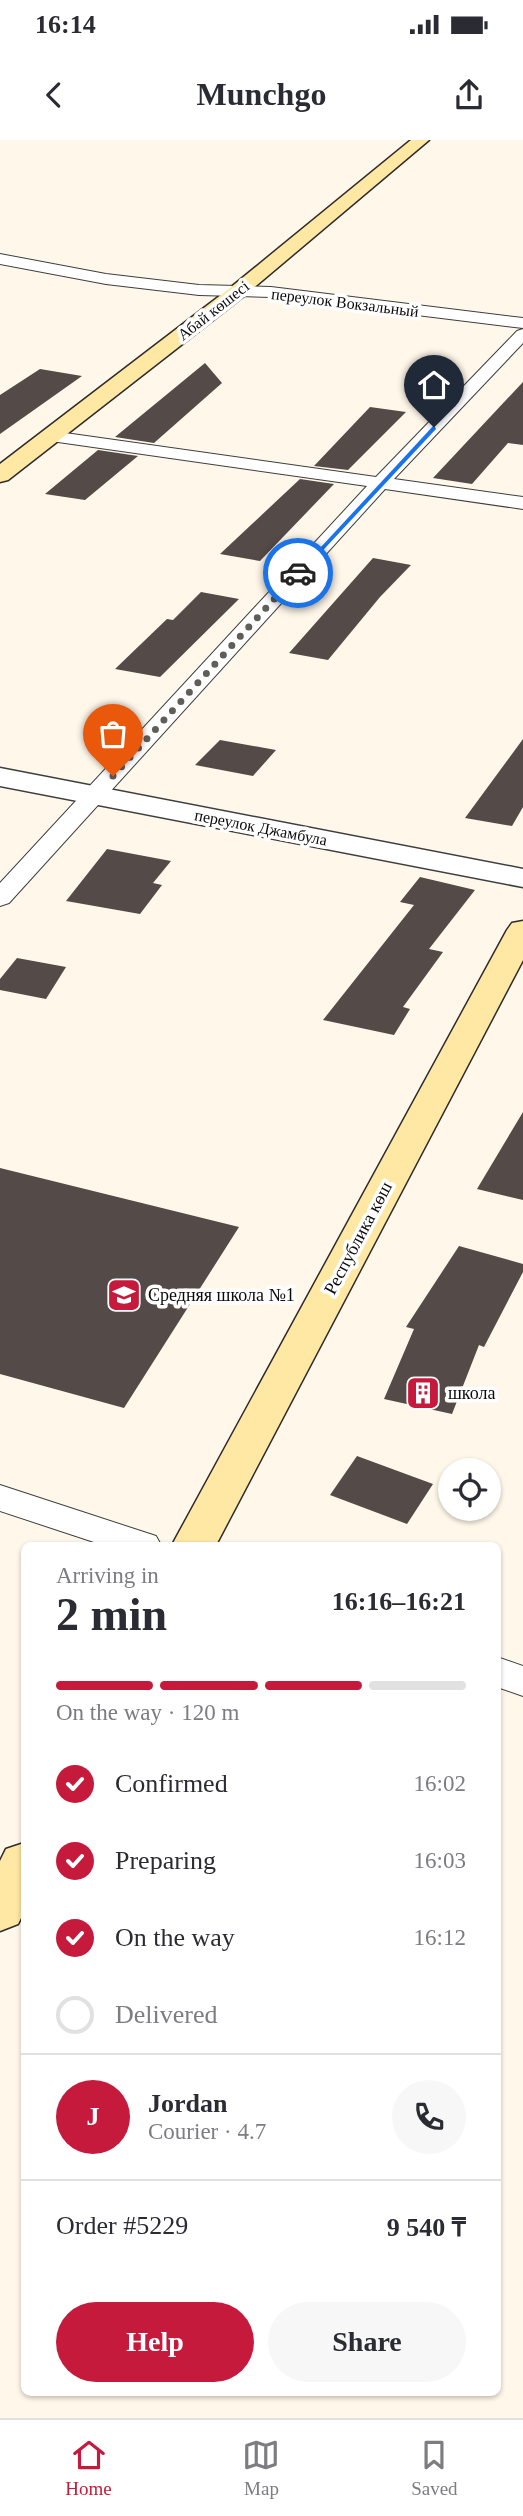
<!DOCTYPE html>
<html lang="en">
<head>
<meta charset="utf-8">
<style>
	:root { --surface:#fff; --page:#f7f7f7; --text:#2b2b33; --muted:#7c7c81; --line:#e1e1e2; --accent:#c51a3c }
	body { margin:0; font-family:"Times New Roman",serif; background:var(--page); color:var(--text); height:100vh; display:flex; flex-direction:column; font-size:26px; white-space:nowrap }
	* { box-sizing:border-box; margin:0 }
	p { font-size:23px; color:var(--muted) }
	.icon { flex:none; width:38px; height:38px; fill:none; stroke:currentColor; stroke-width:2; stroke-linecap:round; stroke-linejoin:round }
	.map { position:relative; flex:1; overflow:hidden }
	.panel { position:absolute; left:21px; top:1402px; width:480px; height:854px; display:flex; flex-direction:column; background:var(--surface); border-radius:10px; box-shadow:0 2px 5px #0004 }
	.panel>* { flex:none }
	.controls { position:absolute; left:438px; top:1318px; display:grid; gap:14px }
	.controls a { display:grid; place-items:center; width:63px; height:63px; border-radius:50%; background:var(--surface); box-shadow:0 2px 5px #0004; font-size:35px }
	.pin { position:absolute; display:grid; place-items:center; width:60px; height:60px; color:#fff; margin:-72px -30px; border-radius:50% 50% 50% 0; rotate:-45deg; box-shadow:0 0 7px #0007 }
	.pin .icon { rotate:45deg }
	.courier { position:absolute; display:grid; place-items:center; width:70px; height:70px; margin:-35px; border:5px solid #1a73e8; border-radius:50%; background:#fff; color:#222; box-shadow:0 2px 9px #0007 }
	.summary em { font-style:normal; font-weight:700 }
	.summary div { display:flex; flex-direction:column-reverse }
	.summary { display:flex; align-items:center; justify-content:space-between; height:119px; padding:0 35px }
	h1 { font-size:46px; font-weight:700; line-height:52px }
	.bar { display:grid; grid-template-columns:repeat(4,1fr); gap:10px 7px; align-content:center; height:84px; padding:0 35px }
	.bar i { height:9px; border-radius:5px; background:var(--line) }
	.bar .active { background:var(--accent) }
	.bar p { grid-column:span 4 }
	.line { display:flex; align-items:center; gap:18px; padding:0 35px; border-top:2px solid var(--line) }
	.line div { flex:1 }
	.round { display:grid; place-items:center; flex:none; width:74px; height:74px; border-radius:37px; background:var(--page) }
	ol { padding:0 35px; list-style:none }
	li { display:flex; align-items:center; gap:21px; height:77px }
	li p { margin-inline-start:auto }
	li .icon { padding:7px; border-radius:50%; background:var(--accent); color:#fff; stroke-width:4 }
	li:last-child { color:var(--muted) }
	li i { width:38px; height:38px; border:4px solid var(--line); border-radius:50% }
	.action { display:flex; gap:14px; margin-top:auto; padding:14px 35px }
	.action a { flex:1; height:80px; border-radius:42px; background:var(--accent); color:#fff; font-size:28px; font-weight:700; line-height:80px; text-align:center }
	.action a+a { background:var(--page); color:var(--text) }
	.status { display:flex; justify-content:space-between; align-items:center; height:49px; padding:0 35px; background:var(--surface); direction:ltr }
	.status svg { height:19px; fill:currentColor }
	header { display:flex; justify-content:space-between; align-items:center; height:91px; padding:0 35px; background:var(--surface); font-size:32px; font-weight:700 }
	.dock { display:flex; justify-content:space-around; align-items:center; height:98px; border-top:2px solid var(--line); background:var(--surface); font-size:19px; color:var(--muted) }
	.dock a { display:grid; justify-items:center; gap:4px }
	.dock .active { color:var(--accent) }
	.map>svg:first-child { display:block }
</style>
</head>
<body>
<div class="status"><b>16:14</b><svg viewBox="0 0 49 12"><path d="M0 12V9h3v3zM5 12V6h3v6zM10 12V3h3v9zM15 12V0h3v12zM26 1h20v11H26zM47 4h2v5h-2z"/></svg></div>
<header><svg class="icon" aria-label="back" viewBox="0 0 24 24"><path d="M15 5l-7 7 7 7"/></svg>Munchgo<svg class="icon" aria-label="share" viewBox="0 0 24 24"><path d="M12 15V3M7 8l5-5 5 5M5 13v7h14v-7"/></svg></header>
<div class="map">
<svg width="523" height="2278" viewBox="0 0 523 2278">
	<rect width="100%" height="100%" fill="#fff7e9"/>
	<!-- building -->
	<path fill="#544a47" d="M205 223 222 243 154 303 115 297Z
		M40 229 82 236 0 294V255Z
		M523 242V305L508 303 472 344 433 338Z
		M370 267 406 272 348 330 314 326Z
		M98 310 138 316 85 360 45 354Z
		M300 339 334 344 260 421 220 414Z
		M373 418 411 425 380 457 328 520 289 513Z
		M201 452 239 459 160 537 115 529 167 479 173 480Z
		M523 599V667L512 686 465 678Z
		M220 600 276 610 253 636 195 625Z
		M107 709 171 721 153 743 162 745 140 774 66 761Z
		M420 737 475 750 429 809 443 812 403 867 410 869 394 895 323 880 414 765 400 762Z
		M17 818 66 827 46 859 0 850V839Z
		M523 972V1060L477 1049Z
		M0 1028 239 1087 124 1268 0 1234Z
		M459 1106 523 1124V1132L484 1207 479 1205 452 1274 384 1259 414 1189 406 1187Z
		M357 1316 433 1344 407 1384 330 1355Z"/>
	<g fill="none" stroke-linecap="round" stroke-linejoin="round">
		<!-- minor casing -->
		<g stroke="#3e3e3e" stroke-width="2">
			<path id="minor" d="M0 114 106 134 199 145 271 147 523 178V188L271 157 199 155 106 144 0 124Z
				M523 189V203L394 339 523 357V369L385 349 9 763 0 766V743L367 346 51 301 45 300 42 296 45 292 51 291 376 337 517 191Z
				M0 1345 156 1396 161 1405H103L0 1371Z
				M497 1517 523 1526V1556L497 1547Z"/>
		</g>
		<!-- tertiary casing -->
		<g stroke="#3e3e3e" stroke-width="3">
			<path id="tertiary" d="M0 628 523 729V747L0 646Z"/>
		</g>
		<!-- secondary casing -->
		<g stroke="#2d2d2d" stroke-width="3">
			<path id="secondary" d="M411 0H429L244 156 8 340 0 342V324L230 148Z
				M523 781V820L216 1405H172L507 790 512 783Z
				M24 1703V1772L18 1784 0 1791V1721L6 1709Z"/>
		</g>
		<!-- minor -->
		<use href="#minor" fill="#fff" fill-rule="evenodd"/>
		<!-- tertiary -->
		<use href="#tertiary" fill="#fff" fill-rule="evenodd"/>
		<!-- secondary -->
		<use href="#secondary" fill="#ffe7a4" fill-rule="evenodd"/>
	</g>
	<!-- route -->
	<path fill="#1a73e8" d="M434 285 436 289 300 435H295Z"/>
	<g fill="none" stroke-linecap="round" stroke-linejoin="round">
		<!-- done -->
		<path stroke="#605e59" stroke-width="7" stroke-dasharray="0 12.6" d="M113 636 298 433"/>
	</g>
	<!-- icons -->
	<defs>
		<g id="school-square" transform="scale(1.75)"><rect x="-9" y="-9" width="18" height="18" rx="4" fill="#c51a3c" stroke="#fff"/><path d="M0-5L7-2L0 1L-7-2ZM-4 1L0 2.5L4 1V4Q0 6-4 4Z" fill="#fff"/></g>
		<g id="building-square" transform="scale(1.75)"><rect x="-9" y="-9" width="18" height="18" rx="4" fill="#c51a3c" stroke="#fff"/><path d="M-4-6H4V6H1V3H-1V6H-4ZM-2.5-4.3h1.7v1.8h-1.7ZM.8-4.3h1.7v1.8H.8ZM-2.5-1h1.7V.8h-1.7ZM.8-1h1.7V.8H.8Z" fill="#fff"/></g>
	</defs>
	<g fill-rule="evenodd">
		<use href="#school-square" x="124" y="1155"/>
		<use href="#building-square" x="423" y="1253"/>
	</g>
	<g text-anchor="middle" stroke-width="7" stroke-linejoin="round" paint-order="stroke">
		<!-- far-street labels -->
		<g font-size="16" fill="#0b0b0b" stroke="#fff">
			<text transform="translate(345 162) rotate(7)" y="6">переулок Вокзальный</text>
			<text transform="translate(213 170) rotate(-38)" y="6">Абай көшесі</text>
			<text transform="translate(261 687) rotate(11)" y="6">переулок Джамбула</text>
		</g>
		<!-- street labels -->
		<g font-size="18" fill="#0b0b0b" stroke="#fff">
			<text transform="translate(358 1098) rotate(-62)" y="6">Республика көш</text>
		</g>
		<!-- poi labels -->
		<g font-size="18" fill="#0b0b0b" stroke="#fff" text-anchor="start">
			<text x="148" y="1161">Средняя школа №1</text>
			<text x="448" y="1259">школа</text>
		</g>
	</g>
</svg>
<div class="controls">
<a><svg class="icon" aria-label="locate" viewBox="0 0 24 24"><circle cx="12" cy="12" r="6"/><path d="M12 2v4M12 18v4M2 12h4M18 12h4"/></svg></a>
</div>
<div class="pin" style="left:113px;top:636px;background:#ea580c"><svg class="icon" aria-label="bag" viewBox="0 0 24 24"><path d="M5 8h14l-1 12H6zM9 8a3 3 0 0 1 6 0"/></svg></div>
<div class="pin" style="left:434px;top:287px;background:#1f2937"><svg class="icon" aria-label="home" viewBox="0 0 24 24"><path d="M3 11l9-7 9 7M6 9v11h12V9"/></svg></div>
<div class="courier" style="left:298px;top:433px"><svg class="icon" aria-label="car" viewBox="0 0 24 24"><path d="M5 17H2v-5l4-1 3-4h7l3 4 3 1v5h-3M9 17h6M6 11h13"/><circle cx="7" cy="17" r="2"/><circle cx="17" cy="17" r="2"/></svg></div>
<section class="panel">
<div class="summary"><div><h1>2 min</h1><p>Arriving in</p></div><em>16:16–16:21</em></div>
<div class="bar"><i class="active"></i><i class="active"></i><i class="active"></i><i></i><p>On the way · 120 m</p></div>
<ol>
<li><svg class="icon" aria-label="check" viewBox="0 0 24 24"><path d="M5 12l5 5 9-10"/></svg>Confirmed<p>16:02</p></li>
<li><svg class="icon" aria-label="check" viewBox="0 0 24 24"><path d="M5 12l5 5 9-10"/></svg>Preparing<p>16:03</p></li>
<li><svg class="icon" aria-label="check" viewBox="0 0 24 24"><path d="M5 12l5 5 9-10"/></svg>On the way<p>16:12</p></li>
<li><i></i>Delivered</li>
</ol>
<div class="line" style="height:126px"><b class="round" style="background:var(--accent);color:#fff">J</b><div><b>Jordan</b><p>Courier · 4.7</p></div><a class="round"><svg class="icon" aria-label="phone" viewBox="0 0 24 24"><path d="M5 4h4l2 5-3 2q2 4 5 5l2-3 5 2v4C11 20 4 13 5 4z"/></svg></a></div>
<div class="line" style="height:91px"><div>Order #5229</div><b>9 540 ₸</b></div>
<div class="action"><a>Help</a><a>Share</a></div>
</section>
</div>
<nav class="dock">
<a class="active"><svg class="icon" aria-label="home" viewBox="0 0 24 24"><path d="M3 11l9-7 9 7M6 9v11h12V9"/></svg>Home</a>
<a><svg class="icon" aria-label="map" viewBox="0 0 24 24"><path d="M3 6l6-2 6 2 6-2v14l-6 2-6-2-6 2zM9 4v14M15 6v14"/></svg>Map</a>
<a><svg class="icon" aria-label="saved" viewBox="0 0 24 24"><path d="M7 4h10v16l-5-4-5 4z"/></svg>Saved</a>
</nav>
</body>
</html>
